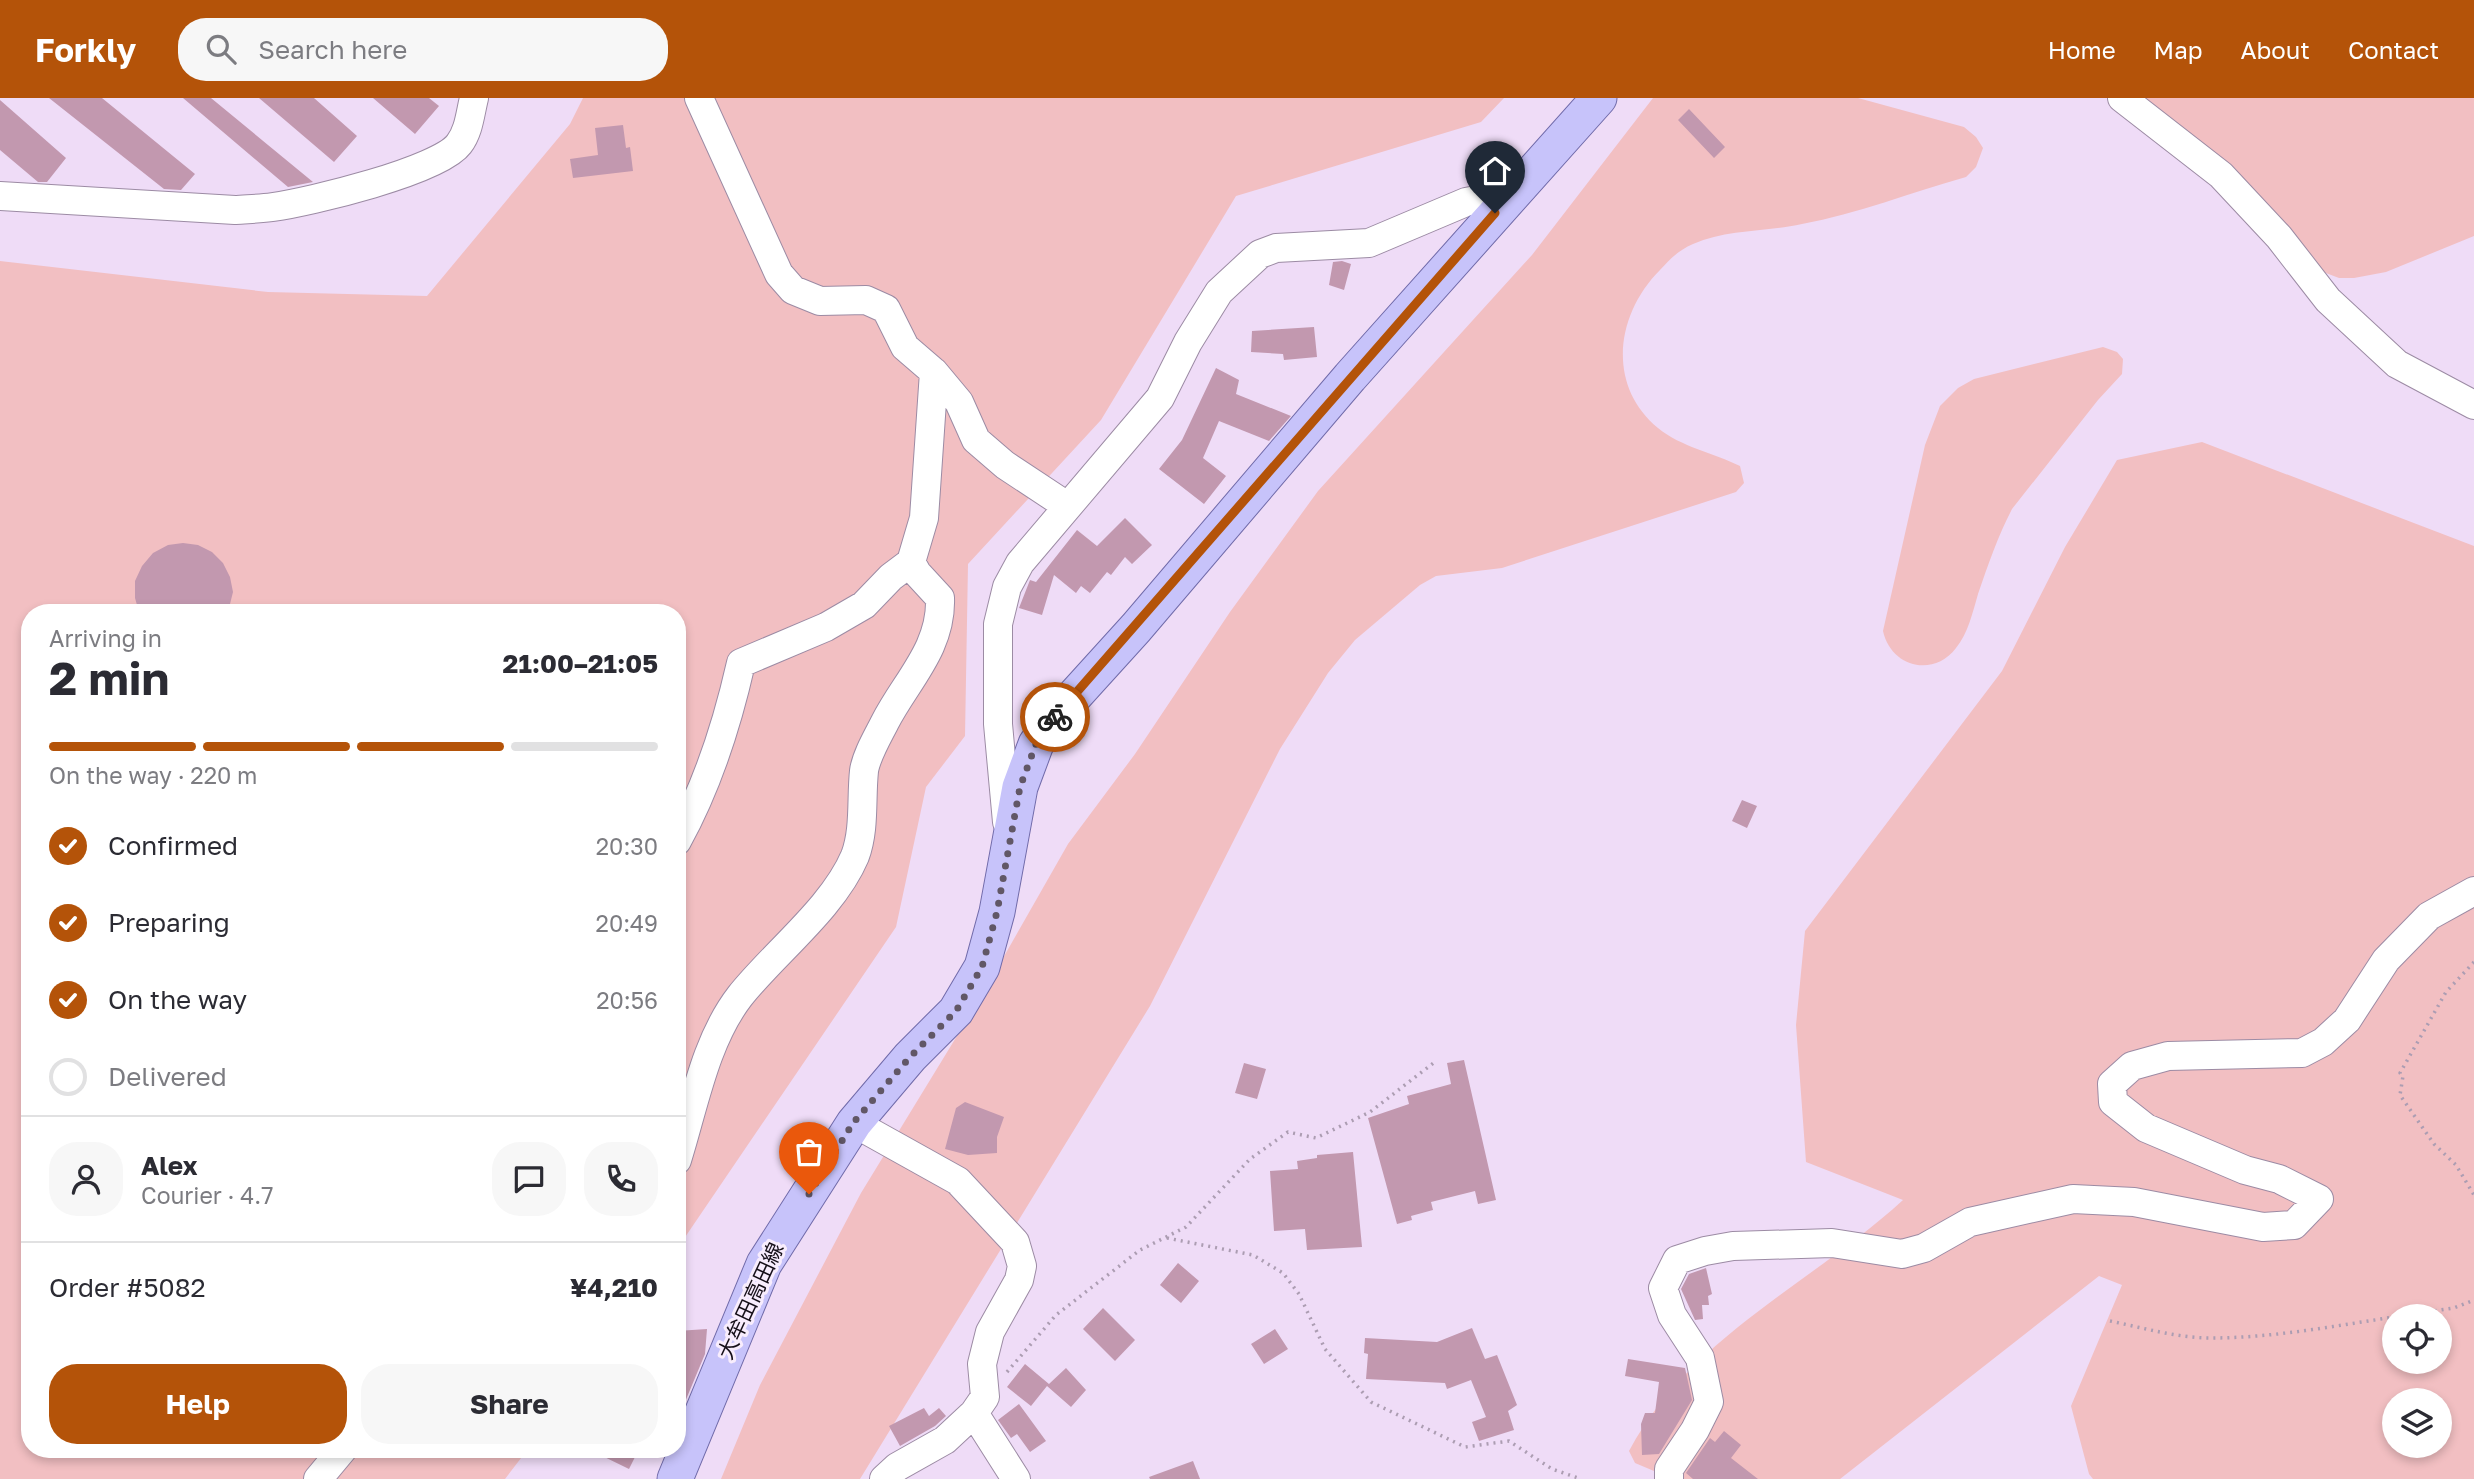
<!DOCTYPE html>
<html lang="en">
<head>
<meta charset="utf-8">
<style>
	:root { --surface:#fff; --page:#f7f7f7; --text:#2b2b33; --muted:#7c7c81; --line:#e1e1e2; --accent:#b45309 }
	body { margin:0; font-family:"Golos Text","Noto Sans JP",sans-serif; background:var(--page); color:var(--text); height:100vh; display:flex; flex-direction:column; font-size:26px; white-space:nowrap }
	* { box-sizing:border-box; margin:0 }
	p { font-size:23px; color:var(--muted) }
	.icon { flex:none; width:38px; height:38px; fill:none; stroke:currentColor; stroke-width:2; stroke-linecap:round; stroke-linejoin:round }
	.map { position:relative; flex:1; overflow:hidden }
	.panel { position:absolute; left:21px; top:506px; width:665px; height:854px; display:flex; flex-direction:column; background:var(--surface); border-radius:28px; box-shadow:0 4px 10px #0003 }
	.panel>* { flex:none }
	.buttons { position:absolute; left:2382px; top:1206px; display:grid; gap:14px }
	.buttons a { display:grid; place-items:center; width:70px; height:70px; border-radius:50%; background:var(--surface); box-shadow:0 4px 10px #0003; font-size:35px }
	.pin { position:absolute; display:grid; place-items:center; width:60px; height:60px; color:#fff; margin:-72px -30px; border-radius:50% 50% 50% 0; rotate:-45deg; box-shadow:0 0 7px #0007 }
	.pin .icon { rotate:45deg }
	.courier { position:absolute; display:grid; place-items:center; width:70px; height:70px; margin:-35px; border:5px solid #b45309; border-radius:50%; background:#fff; color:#222; box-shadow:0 2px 9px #0007 }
	.headline em { font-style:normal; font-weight:700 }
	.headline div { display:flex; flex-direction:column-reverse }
	.headline { display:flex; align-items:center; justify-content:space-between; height:119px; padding:0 28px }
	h1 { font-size:46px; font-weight:700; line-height:52px }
	.bar { display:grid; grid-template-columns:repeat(4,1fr); gap:10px 7px; align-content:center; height:84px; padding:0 28px }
	.bar i { height:9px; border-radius:5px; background:var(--line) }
	.bar .selected { background:var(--accent) }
	.bar p { grid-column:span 4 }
	.line { display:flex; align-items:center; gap:18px; padding:0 28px; border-top:2px solid var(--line) }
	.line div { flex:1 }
	.round { display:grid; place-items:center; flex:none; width:74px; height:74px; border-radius:28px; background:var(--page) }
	ol { padding:0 28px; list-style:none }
	li { display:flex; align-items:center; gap:21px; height:77px }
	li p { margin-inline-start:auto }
	li .icon { padding:7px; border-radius:50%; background:var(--accent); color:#fff; stroke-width:4 }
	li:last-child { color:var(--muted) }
	li i { width:38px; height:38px; border:4px solid var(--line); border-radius:50% }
	.primary-button { display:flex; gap:14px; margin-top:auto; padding:14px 28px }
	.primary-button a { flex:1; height:80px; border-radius:28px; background:var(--accent); color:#fff; font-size:28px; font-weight:700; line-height:80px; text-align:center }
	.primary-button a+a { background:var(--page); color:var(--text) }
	header { display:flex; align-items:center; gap:42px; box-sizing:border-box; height:98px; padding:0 35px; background:var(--accent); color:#fff }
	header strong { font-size:33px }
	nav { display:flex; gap:38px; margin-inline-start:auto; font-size:24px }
	.search { width:490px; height:63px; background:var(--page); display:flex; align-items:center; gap:18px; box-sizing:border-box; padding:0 24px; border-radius:28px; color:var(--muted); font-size:26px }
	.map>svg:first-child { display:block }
</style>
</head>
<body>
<header>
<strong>Forkly</strong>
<div class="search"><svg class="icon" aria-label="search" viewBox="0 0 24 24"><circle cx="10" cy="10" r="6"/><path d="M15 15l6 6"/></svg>Search here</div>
<nav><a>Home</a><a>Map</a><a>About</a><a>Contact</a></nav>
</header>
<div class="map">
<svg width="2474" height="1381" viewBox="0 0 2474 1381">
	<rect width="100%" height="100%" fill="#efdcf7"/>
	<!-- green -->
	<path fill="#f2bfc2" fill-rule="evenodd" d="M583 0H1504L1481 24 1236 98 1101 322 968 466 965 638 926 689 896 829 677 1151V514H30V1351H528L505 1381H0V163L268 194 427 198 570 26Z
		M1653 0H1858L1964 29 1976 39 1983 50 1976 69 1966 79C1912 94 1857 116 1802 126 1766 134 1727 131 1693 146 1679 152 1670 161 1660 172 1616 216 1606 287 1658 330 1681 349 1714 355 1740 368L1744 385 1736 394 1502 470 1436 478 1420 487 1355 542 1328 575 1280 651 1150 908 860 1381H721L760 1287 861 1095 982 897 1068 746 1135 656 1230 514 1318 393 1532 157Z
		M2134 0H2474V138L2386 174 2354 180H2339L2297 164Z
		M2103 249 2117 254 2123 261 2122 276 2098 302 2012 411C1998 438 1988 467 1978 496 1973 513 1968 536 1956 550 1933 580 1891 569 1883 533L1925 347 1940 308 1958 290 1974 281Z
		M2202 344 2474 448V1381H2093L2089 1376 2071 1308 2122 1187 2099 1178 1840 1381H1673L1635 1365 1629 1353C1690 1239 1811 1186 1903 1102L1806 1064 1796 927 1805 833 2002 573 2065 449 2117 362ZM2394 1218H2440V1264H2394ZM2394 1302H2440V1348H2394Z"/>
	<!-- building -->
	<path fill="#c298af" d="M49 0H102L195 76 181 92 164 91Z
		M183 0H211L313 84 288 89Z
		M259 0H314L357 38 334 64Z
		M373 0H429L439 8 415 36Z
		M0 2 66 60 47 84H38L0 52Z
		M1689 11 1725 49 1714 60 1678 22Z
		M623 27 626 50 630 49 633 73 573 80 570 61 598 57 595 30Z
		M1342 163 1351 166 1344 192 1329 187 1333 164Z
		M1314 229 1317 259 1284 262 1283 256 1251 254 1252 233Z
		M1216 270 1239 282 1236 296 1291 318 1269 343 1219 323 1203 360 1226 378 1204 406 1159 371 1182 342Z
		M1125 420 1152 447 1132 466 1125 459 1111 477 1107 474 1090 495 1081 488 1076 495 1054 477 1042 517 1019 510 1030 482 1036 484 1077 432 1097 448Z
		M183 445 198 447 212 454 223 465 230 479 233 494 228 514H139L135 500V483L142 468 153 455 168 447Z
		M1742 702 1757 708 1747 730 1732 723Z
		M1464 962 1496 1102 1478 1106 1475 1093 1431 1104 1433 1112 1411 1118 1412 1122 1397 1126 1368 1020 1409 1006 1407 998 1451 986 1447 965Z
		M1244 965 1266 971 1257 1001 1235 995Z
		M965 1004 1004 1019 997 1039V1055L968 1057 945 1051 956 1010Z
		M1353 1054 1362 1149 1307 1152 1305 1131 1274 1133 1270 1073 1298 1071 1297 1063 1317 1060V1057Z
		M1178 1165 1199 1183 1181 1205 1160 1187Z
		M1706 1170 1712 1196 1708 1198 1709 1207H1702L1703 1221 1695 1222 1681 1191 1689 1176Z
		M1103 1210 1135 1242 1115 1263 1083 1231Z
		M1472 1230 1485 1261 1497 1257 1517 1307 1508 1313 1514 1332 1479 1343 1472 1324 1486 1319 1471 1282 1447 1291 1445 1285 1366 1281 1368 1256 1364 1255 1365 1240 1437 1244Z
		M707 1231 705 1256 677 1323V1233Z
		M1275 1231 1288 1251 1264 1266 1251 1246Z
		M1628 1261 1685 1270 1692 1302 1659 1356 1642 1357 1641 1326 1645 1315H1655L1659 1284 1625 1278Z
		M1025 1266 1049 1286 1066 1270 1086 1292 1071 1309 1047 1288 1031 1308 1007 1289Z
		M1019 1306 1046 1343 1030 1354 1017 1336 1011 1340 998 1322Z
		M924 1310 929 1318 939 1310 946 1318 935 1328 900 1348 889 1328Z
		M1724 1333 1741 1347 1731 1360 1758 1381H1693L1686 1375 1710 1340 1715 1344Z
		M588 1351H639L629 1371Z
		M1193 1363 1200 1381H1150L1149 1379Z"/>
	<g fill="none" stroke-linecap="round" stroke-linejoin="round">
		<!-- minor casing -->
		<g stroke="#9c8ba4" stroke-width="30">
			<path id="minor" d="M699 0 779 176 793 192 820 203 866 202 886 211 905 249 934 274 959 304 976 342 1005 367 1067 408
				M2122 0 2221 77 2279 139 2328 202 2397 266 2474 307
				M0 98 235 112C247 111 260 111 273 109 309 104 439 73 459 46 469 33 470 16 474 0
				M1007 724 998 626V526L1007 489 1020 465 1160 300 1188 244 1219 194 1260 156 1276 150 1369 145 1466 104 1513 95
				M677 743C708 687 727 627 741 565L826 529 864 507 891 479 911 464 924 420 934 274
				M854 1025 958 1083 1015 1144 1022 1168 1019 1182 990 1234 982 1266 985 1299 974 1315 945 1342 897 1369 884 1381
				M677 1062C694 1008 705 943 740 898 775 854 833 810 855 758 865 731 861 701 864 673 866 658 878 638 885 624 906 583 942 550 940 500L917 475 911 464
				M974 1315 1016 1381
				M318 1381 343 1351
				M1669 1381V1371L1695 1332 1709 1304 1700 1260 1672 1217 1663 1190 1677 1162 1705 1153 1733 1148 1832 1145 1902 1156 1924 1150 1970 1124 2073 1101 2134 1104 2263 1129 2294 1127 2319 1101 2279 1081 2245 1072 2146 1030 2113 1004 2112 986 2132 968 2168 958 2302 955 2323 944 2347 922 2386 862 2429 818 2474 793"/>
		</g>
		<!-- major casing -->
		<g stroke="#706aa9" stroke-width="37">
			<path id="major" d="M675 1381 764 1166 854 1025 910 959 956 913 982 869 997 814 1020 689 1036 646 1058 616 1136 530 1350 279 1599 0"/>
		</g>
		<!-- path -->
		<path stroke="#ac9db2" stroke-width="3.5" stroke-dasharray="2 5" stroke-linecap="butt" d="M2474 864 2446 894 2400 975 2403 978 2400 997 2434 1046 2456 1067 2474 1097
			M1167 1140 1253 1157 1283 1175 1299 1196 1325 1251 1371 1304 1465 1349 1509 1343 1552 1371 1581 1381
			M2400 1218 2454 1210 2474 1202
			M2110 1223C2144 1230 2177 1240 2211 1240 2272 1240 2334 1228 2394 1219
			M1007 1274 1056 1217 1140 1152 1186 1129 1250 1061 1288 1034 1316 1040 1370 1014 1436 963"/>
		<!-- minor -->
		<use href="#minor" stroke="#fff" stroke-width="28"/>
		<!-- major -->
		<use href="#major" stroke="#c7c3fa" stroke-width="35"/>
	</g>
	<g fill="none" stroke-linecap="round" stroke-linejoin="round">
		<!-- done -->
		<path stroke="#615766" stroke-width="7" stroke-dasharray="0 12.6" d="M809 1096 853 1025 910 959 956 913 982 869 997 814 1020 689 1036 646 1055 619"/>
		<!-- route -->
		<path stroke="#b45309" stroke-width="9" d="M1055 619 1495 115"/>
	</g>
	<g text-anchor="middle" stroke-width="6" stroke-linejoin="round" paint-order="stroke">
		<!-- street labels -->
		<g font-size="21" fill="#150f18" stroke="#f8edfd">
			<text transform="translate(751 1203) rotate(-65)" y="7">大牟田高田線</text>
		</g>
	</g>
</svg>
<div class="buttons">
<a><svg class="icon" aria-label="locate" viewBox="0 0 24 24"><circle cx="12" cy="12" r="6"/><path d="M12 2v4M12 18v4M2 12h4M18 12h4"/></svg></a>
<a><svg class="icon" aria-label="layers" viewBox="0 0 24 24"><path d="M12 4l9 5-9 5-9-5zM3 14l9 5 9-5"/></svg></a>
</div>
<div class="pin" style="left:809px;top:1096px;background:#ea580c"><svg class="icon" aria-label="bag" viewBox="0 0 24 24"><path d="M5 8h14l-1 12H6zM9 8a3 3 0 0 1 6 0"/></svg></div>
<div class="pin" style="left:1495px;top:115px;background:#1f2937"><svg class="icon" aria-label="home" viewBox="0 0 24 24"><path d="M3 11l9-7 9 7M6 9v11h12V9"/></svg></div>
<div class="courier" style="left:1055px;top:619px"><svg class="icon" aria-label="bike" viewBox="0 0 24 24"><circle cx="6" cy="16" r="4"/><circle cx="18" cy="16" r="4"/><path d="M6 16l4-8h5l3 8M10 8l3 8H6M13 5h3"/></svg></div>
<section class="panel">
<div class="headline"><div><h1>2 min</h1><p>Arriving in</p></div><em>21:00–21:05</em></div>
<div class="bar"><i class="selected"></i><i class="selected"></i><i class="selected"></i><i></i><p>On the way · 220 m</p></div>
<ol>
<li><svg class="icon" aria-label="check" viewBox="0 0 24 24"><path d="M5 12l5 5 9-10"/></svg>Confirmed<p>20:30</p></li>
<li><svg class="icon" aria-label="check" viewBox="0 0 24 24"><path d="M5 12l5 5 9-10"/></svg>Preparing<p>20:49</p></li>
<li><svg class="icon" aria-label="check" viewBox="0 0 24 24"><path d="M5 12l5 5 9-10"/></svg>On the way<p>20:56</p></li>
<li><i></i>Delivered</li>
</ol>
<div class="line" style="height:126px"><a class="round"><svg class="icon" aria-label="person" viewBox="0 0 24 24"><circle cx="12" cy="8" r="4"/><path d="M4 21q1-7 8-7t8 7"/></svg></a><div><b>Alex</b><p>Courier · 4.7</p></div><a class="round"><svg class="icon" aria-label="chat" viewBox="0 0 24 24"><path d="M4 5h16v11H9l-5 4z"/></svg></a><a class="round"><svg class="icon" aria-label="phone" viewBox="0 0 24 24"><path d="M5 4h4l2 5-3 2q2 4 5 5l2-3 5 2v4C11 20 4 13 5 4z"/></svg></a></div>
<div class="line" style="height:91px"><div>Order #5082</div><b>¥4,210</b></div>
<div class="primary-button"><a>Help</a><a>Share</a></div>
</section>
</div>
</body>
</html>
